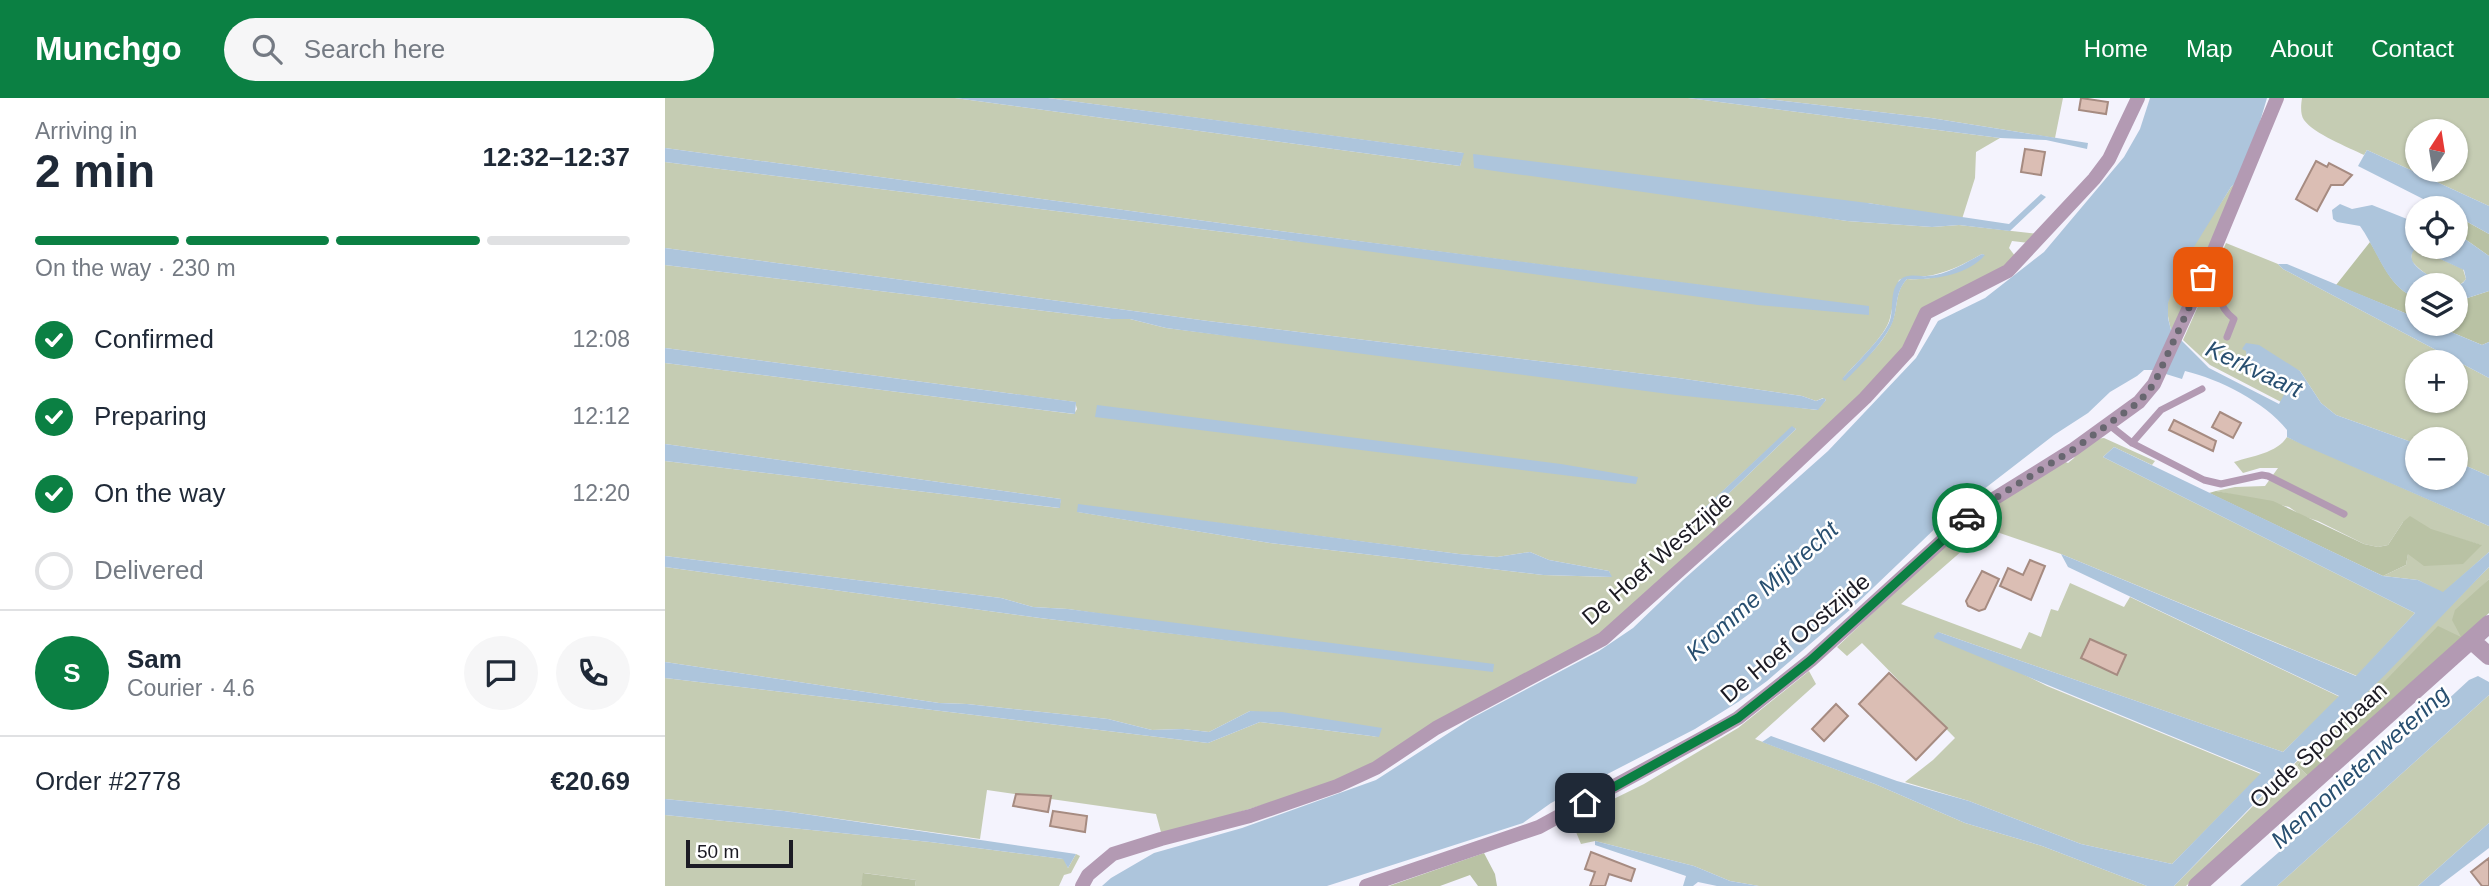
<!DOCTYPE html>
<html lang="en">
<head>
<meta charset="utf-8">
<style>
	:root { --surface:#fff; --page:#f6f6f7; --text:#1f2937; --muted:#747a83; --line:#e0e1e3; --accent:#0b8043 }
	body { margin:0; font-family:Helvetica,sans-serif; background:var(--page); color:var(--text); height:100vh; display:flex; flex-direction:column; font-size:26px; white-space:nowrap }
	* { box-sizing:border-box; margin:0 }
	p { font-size:23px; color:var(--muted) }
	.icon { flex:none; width:38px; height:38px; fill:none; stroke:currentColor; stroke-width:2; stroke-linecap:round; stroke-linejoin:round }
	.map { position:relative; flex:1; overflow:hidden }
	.sheet { display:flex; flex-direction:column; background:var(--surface); width:665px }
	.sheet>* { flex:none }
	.needle { width:46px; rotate:12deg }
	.tools { position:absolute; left:1740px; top:21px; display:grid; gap:14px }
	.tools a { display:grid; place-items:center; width:63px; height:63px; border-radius:50%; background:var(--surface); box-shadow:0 2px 5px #0004; font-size:35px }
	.scale { position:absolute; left:21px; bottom:18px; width:107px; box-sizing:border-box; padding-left:7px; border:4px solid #1c1b24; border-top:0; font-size:19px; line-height:24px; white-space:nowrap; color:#1c1b24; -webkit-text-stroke:5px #fff; paint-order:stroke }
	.pin { position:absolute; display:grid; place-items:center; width:60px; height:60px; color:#fff; margin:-30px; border-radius:14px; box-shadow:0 4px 10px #0006 }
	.courier { position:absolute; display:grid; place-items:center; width:70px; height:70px; margin:-35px; border:5px solid #0b8043; border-radius:50%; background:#fff; color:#222; box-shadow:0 2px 9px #0007 }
	.head em { font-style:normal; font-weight:800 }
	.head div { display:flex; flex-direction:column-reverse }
	.head { display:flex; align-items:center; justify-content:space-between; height:119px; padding:0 35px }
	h1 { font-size:46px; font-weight:800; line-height:52px }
	.bar { display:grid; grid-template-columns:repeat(4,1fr); gap:10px 7px; align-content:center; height:84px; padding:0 35px }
	.bar i { height:9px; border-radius:5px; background:var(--line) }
	.bar .active { background:var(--accent) }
	.bar p { grid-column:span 4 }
	.line { display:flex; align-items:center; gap:18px; padding:0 35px; border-top:2px solid var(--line) }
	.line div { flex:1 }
	.round { display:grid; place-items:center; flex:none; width:74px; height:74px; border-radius:37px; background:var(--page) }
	ol { padding:0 35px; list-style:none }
	li { display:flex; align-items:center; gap:21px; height:77px }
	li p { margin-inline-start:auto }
	li .icon { padding:7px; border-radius:50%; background:var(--accent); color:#fff; stroke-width:4 }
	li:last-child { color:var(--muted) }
	li i { width:38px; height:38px; border:4px solid var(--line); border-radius:50% }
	header { display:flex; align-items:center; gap:42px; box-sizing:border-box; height:98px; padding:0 35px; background:var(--accent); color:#fff }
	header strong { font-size:33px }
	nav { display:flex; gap:38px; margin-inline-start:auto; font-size:24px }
	.search { width:490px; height:63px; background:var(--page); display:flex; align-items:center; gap:18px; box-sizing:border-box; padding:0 24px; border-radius:38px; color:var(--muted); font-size:26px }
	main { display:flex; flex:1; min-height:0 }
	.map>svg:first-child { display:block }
</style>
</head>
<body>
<header>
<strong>Munchgo</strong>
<div class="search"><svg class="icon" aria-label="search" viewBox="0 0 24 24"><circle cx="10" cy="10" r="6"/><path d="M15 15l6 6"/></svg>Search here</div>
<nav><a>Home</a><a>Map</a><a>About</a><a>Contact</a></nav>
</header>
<main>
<section class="sheet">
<div class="head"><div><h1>2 min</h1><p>Arriving in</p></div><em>12:32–12:37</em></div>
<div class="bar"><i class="active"></i><i class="active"></i><i class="active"></i><i></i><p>On the way · 230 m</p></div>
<ol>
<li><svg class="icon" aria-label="check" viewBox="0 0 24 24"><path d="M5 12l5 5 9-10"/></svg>Confirmed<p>12:08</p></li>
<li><svg class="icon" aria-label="check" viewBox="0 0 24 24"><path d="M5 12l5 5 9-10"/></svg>Preparing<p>12:12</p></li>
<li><svg class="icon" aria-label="check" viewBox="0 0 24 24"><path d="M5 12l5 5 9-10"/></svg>On the way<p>12:20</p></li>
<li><i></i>Delivered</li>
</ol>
<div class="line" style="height:126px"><b class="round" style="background:var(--accent);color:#fff">S</b><div><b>Sam</b><p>Courier · 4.6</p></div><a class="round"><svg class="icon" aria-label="chat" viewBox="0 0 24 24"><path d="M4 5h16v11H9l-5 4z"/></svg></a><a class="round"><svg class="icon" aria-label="phone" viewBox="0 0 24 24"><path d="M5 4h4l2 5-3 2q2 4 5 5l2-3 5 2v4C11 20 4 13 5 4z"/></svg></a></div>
<div class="line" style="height:91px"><div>Order #2778</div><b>€20.69</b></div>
</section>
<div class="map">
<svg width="1824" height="788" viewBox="0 0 1824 788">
	<rect width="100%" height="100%" fill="#f4f3fd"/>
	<!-- green -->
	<path fill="#c5ccb3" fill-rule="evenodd" d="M0 0H290L795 68 798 55 383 0H1023L1335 40 1311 54 1310 80 1297 121 1203 105 1061 104 1182 123 1267 129 1294 127 1373 136 1364 145 1347 143 1344 150 1350 158 1343 166 1259 210 1235 255 1180 316 945 534 738 654 672 684 497 738 491 716 322 692 315 741 119 713 0 701V580L543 645 595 624 714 639 585 613 544 634 518 631 487 632 443 621 302 606 274 605 0 564V469L375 520 828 573 403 511 368 509 336 500 0 458V363L394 410 396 401 0 346V265L409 316 412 311 410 304 0 250V167L446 221H465L501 230 1152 312 1161 302 1158 300 1151 303 1137 298 1013 280 543 223 0 150V64L614 141 1204 209 592 130 0 50ZM1317 156 1319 157C1291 172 1275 183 1242 181 1230 193 1233 208 1228 222 1220 245 1196 266 1178 280 1190 266 1221 238 1225 220 1228 207 1230 195 1234 182 1246 176 1256 180 1268 177 1286 173 1301 165 1317 156ZM1127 329 1131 331 1038 420 1032 417ZM413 407 794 456 832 459 865 454 884 462 944 473 946 479 878 477 605 445 413 414Z
		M1093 0H1398L1390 40 1266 20Z
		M1637 0H1824V108L1702 52 1699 57C1683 49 1649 36 1639 22 1635 16 1636 7 1637 0ZM1752 33H1790V72H1752Z
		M1571 85 1522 203 1506 232C1504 223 1501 213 1503 204 1511 165 1545 123 1566 89Z
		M1561 145 1613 166 1618 171 1824 280V378L1790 363V341H1752V346L1671 317 1656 305 1635 273 1581 253 1583 262 1619 287 1622 292 1616 304 1545 267 1518 242ZM1752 264H1790V303H1752Z
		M1751 150 1798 171 1801 181C1789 199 1756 175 1746 162L1747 152Z
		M1622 339 1824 428V454L1778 495 1753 482 1718 478 1741 467 1743 455 1816 447 1738 424 1723 447 1713 449 1699 446 1653 423 1637 418 1624 409 1551 393 1570 389 1600 388 1613 370H1595L1578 375 1569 364C1587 358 1612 355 1622 339Z
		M1439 340 1490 363 1487 367 1449 349 1438 359 1750 515 1692 578 1396 456 1326 432 1306 445 1236 506 1356 551 1364 534 1376 539 1386 511 1393 513 1405 485 1459 509 1465 499 1675 599 1618 654 1273 534 1382 588 1596 676 1507 766 1416 746 1304 703 1240 684 1268 662 1290 640 1197 545 1182 558 1172 549 1254 471 1329 406 1395 362 1403 365 1409 360 1413 351 1430 341Z
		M1824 469V481L1816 489 1797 540 1695 609 1632 667 1645 680 1521 788H1509Z
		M1144 573 1151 586 1090 641 1210 686 1300 725 1377 748 1482 788H1094L1065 783 1029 768 930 743 916 746 906 722 979 686 1073 630Z
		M1824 597V725L1753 788H1612Z
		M0 717 265 744 399 761 403 770 411 756 415 758 406 775 399 777 394 788H250L251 782 199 775 196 788H0Z"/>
	<!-- forest -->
	<path fill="#b9c2a4" d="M1790 117 1824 136V158L1790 134Z
		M1705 144C1717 164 1727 192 1752 200V220L1671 187Z
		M1824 193V244L1817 247 1767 226H1790V204Z
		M1551 393 1608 403 1699 446 1713 449 1723 447 1738 424 1745 418 1766 431 1817 447 1798 466 1759 468 1743 456 1741 467 1718 478 1544 395Z
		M1824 481V515L1645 680 1632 667 1695 609 1773 528 1796 539 1787 522 1790 512Z
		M819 755 830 776 832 788H813L805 777 775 788H724Z
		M198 775 251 782 250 788H196Z"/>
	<!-- water -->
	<path fill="#adc5dc" d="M290 0H383L799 55 795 68Z
		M1023 0H1093L1266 20 1423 45 1422 51 1381 42 1335 40Z
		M1485 0H1602L1589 44 1571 85 1566 89 1516 170 1503 205V220L1506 232 1544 270 1614 306 1622 291 1618 286 1582 262 1581 253 1577 251 1581 245 1594 247 1635 273 1656 305 1671 317 1752 346V380H1790V363L1824 378V428L1638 347 1622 339V332C1600 304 1554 281 1520 273L1517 281 1488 272H1479L1472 278 1445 294 1423 315 1389 337 1279 422 1186 511 1102 583 1073 604 1030 631 886 705 858 725 662 788H437L446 780 489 755 577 730 711 682 807 620 934 553 968 530 1018 482 1163 353 1251 260 1273 223 1320 200 1379 154 1459 59 1475 31Z
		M0 50 592 130 1204 208V217L1093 207 614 141 0 64Z
		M1702 52 1824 108V136L1790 117V110H1767L1768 106 1693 68Z
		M808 56 1203 105 1344 126 1376 96 1381 99 1345 133 1294 127 1267 129 1182 123 809 70Z
		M1675 106 1687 111 1707 107 1752 125V149H1790V134L1824 158V193L1790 204V188L1798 185 1801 181 1799 172 1751 150C1733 167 1774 183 1787 187H1752V200C1722 191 1712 151 1695 128L1672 124 1668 121 1667 112Z
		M0 150 543 223 1013 280 1137 298 1151 303 1159 300 1161 302 1153 312 1011 297 501 230 465 221H446L0 167Z
		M1317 156 1320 157C1302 178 1267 182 1242 181 1230 194 1233 208 1228 223 1221 242 1195 268 1180 283L1177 281C1189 267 1220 238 1225 222 1229 209 1224 191 1236 181 1244 175 1253 179 1262 178 1282 177 1300 165 1317 156Z
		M1613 166H1622L1752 220V226H1767L1817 247 1824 244V280L1618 171Z
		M0 250 411 304 410 316 0 265Z
		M432 307 896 366 973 379 971 386 430 319Z
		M1127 328 1131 331 1038 420 1032 421V417Z
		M0 346 396 401 395 410 0 363Z
		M1449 349 1718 478 1753 482 1778 494 1824 454V469L1720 577 1615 679 1509 788H1482L1377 748 1300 725 1210 686 1097 644 1106 638 1232 683 1304 703 1416 746 1507 766 1596 675 1269 540V538L1273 534 1618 654 1674 598 1403 469 1396 456 1691 578 1750 515 1438 359Z
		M413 406 794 456 832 459 865 454 884 462 944 473 947 479 878 477 605 445 412 414Z
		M0 458 336 500 368 509 403 511 829 566 828 574 375 520 0 469Z
		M0 564 274 605 302 606 443 621 487 632 518 631 544 634 585 613 617 614 717 630 714 639 595 624 543 645 0 580Z
		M1813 578 1824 584V597L1612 788H1575L1676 700 1804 582Z
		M0 701 119 713 411 756 403 770 398 761 265 744 0 717Z
		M1824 725V750L1774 788H1753Z
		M930 743 1029 768 1065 783 1094 788H1052L1033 784 1028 788H1018L1021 778 930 747Z"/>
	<!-- building -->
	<path fill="#dbbeb4" stroke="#a68b81" stroke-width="2" d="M1416 0 1443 4 1441 16 1414 12Z
		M1360 51 1380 54 1376 77 1356 74Z
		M1651 63 1662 69 1664 65 1687 77 1678 87H1666L1652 113 1631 101Z
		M1555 314 1576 325 1568 340 1547 329Z
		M1509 322 1551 343 1548 353 1504 332Z
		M1365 462 1380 468 1366 502 1335 488 1343 470 1358 477Z
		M1317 473 1334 481 1320 511 1314 513 1303 508 1301 503Z
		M1425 541 1461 557 1452 577 1416 560Z
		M1224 575 1282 630 1251 662 1194 606Z
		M1171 606 1183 618 1159 643 1147 631Z
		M351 696 386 698 383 714 348 708Z
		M388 713 422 718 420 734 385 728Z
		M926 754 970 771 966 783 944 776 940 788H925L930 774 920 771Z
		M1824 760V788H1817L1806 774Z"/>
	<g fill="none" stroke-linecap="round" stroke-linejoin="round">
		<!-- service -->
		<path stroke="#b39ab3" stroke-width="7" d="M1552 155C1553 181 1547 204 1569 221L1562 239
			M1443 326 1467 345 1539 382 1556 386 1597 377 1603 378 1679 416
			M1467 345 1496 312 1537 291"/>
		<!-- minor -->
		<path stroke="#b39ab3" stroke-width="14" d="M417 788 423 777 448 756 496 741 585 718 672 688 711 670 771 630 938 541 1074 419 1200 300 1243 253 1261 215 1343 173 1429 81 1444 61 1473 0
			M701 788 874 729 1054 631 1073 620 1146 562 1311 412 1409 351 1474 304 1489 286 1538 179 1612 0"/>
		<!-- tertiary -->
		<path stroke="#b39ab3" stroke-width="18" d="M1806 542 1824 558
			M1532 788 1824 526"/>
	</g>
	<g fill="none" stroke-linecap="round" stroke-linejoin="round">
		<!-- done -->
		<path stroke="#686770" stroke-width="7" stroke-dasharray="0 12.6" d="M1302 420 1311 412 1409 351 1474 304 1489 286 1538 179"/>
		<!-- route -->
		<path stroke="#0b8043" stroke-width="9" d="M920 705 1073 620 1146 562 1302 420"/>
	</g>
	<g text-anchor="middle" stroke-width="5" stroke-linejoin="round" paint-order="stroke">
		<!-- street labels -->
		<g font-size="23" fill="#1c1b24" stroke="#fff">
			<text transform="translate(992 460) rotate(-41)" y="8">De Hoef Westzijde</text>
			<text transform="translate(1130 540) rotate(-40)" y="8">De Hoef Oostzijde</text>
			<text transform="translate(1653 647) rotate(-42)" y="8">Oude Spoorbaan</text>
		</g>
		<!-- water labels -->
		<g font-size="24" font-style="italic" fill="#284f70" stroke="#fff">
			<text transform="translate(1589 271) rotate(25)" y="8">Kerkvaart</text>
			<text transform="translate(1097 493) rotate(-42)" y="8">Kromme Mijdrecht</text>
			<text transform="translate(1695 669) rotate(-42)" y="8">Mennonietenwetering</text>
		</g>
	</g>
</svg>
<div class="tools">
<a><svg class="needle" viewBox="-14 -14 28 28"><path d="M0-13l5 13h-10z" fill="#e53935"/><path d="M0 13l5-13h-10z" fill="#747a83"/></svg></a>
<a><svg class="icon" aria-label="locate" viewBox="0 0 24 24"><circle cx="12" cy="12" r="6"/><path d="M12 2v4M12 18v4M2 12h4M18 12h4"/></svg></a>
<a><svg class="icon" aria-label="layers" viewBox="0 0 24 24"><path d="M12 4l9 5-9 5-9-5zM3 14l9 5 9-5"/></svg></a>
<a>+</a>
<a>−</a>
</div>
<div class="scale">50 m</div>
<div class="pin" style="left:1538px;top:179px;background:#ea580c"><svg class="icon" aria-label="bag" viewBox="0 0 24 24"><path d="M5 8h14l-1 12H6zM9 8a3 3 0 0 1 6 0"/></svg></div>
<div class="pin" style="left:920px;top:705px;background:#1f2937"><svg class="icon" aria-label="home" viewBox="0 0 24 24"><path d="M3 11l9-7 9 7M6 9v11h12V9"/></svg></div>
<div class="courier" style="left:1302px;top:420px"><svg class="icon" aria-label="car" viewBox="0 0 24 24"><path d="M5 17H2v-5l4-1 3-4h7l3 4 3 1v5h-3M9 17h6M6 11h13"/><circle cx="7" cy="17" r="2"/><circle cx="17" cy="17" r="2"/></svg></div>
</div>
</main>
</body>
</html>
